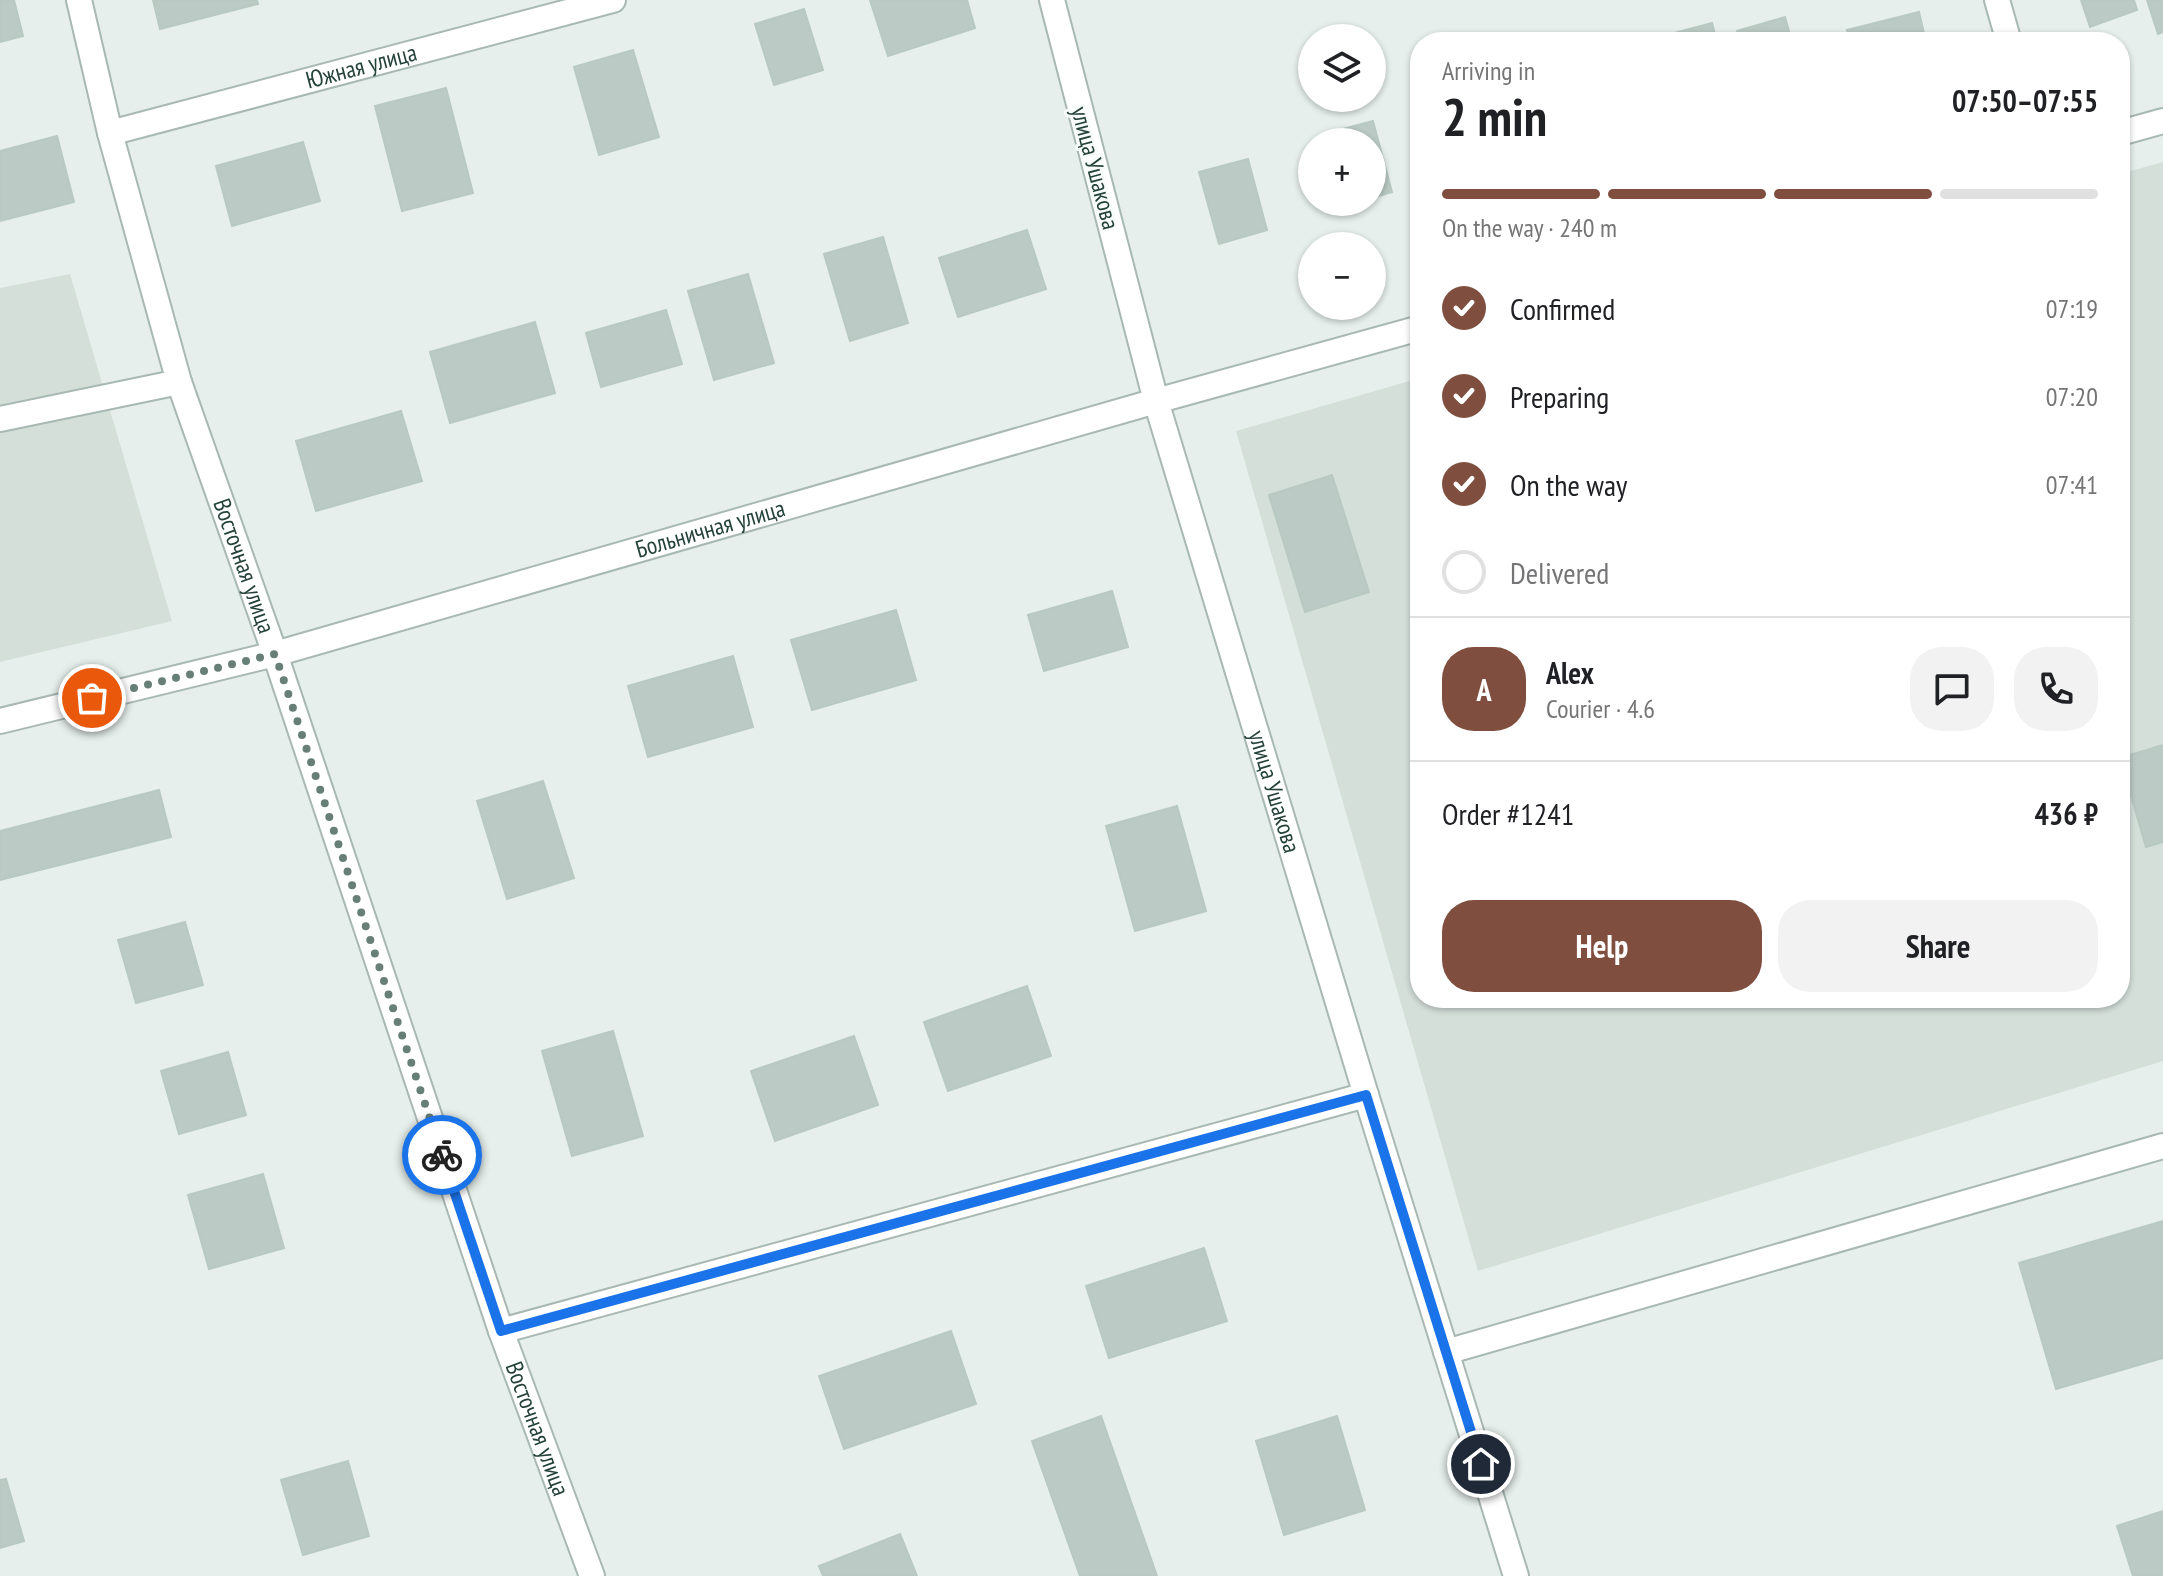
<!DOCTYPE html>
<html lang="en">
<head>
<meta charset="utf-8">
<style>
	:root { --surface:#fff; --page:#f2f2f2; --text:#202124; --muted:#757577; --line:#e0e0e0; --accent:#7f4e3f }
	body { margin:0; font-family:"PT Sans Narrow",sans-serif; background:var(--page); color:var(--text); height:100vh; display:flex; flex-direction:column; font-size:30px; white-space:nowrap }
	* { box-sizing:border-box; margin:0 }
	p { font-size:26px; color:var(--muted) }
	.icon { flex:none; width:44px; height:44px; fill:none; stroke:currentColor; stroke-width:2; stroke-linecap:round; stroke-linejoin:round }
	.map { position:relative; flex:1; overflow:hidden }
	.sheet { position:absolute; left:1410px; top:32px; width:720px; height:976px; display:flex; flex-direction:column; background:var(--surface); border-radius:32px; box-shadow:0 2px 6px #0004 }
	.sheet>* { flex:none }
	.controls { position:absolute; left:1298px; top:24px; display:grid; gap:16px }
	.controls a { display:grid; place-items:center; width:88px; height:88px; border-radius:50%; background:var(--surface); box-shadow:0 2px 6px #0004; font-size:40px }
	.pin { position:absolute; display:grid; place-items:center; width:68px; height:68px; color:#fff; margin:-34px; border:4px solid #fff; border-radius:50%; box-shadow:0 2px 8px #0007 }
	.courier { position:absolute; display:grid; place-items:center; width:80px; height:80px; margin:-40px; border:6px solid #1a73e8; border-radius:50%; background:#fff; color:#222; box-shadow:0 2px 10px #0007 }
	.overview em { font-style:normal; font-weight:800 }
	.overview div { display:flex; flex-direction:column-reverse }
	.overview { display:flex; align-items:center; justify-content:space-between; height:136px; padding:0 32px }
	h1 { font-size:52px; font-weight:800; line-height:60px }
	.bar { display:grid; grid-template-columns:repeat(4,1fr); gap:12px 8px; align-content:center; height:96px; padding:0 32px }
	.bar i { height:10px; border-radius:6px; background:var(--line) }
	.bar .current { background:var(--accent) }
	.bar p { grid-column:span 4 }
	.line { display:flex; align-items:center; gap:20px; padding:0 32px; border-top:2px solid var(--line) }
	.line div { flex:1 }
	.round { display:grid; place-items:center; flex:none; width:84px; height:84px; border-radius:32px; background:var(--page) }
	ol { padding:0 32px; list-style:none }
	li { display:flex; align-items:center; gap:24px; height:88px }
	li p { margin-inline-start:auto }
	li .icon { padding:8px; border-radius:50%; background:var(--accent); color:#fff; stroke-width:4 }
	li:last-child { color:var(--muted) }
	li i { width:44px; height:44px; border:4px solid var(--line); border-radius:50% }
	.action { display:flex; gap:16px; margin-top:auto; padding:16px 32px }
	.action a { flex:1; height:92px; border-radius:32px; background:var(--accent); color:#fff; font-size:32px; font-weight:800; line-height:92px; text-align:center }
	.action a+a { background:var(--page); color:var(--text) }
	.map>svg:first-child { display:block }
</style>
</head>
<body>
<div class="map">
<svg width="2163" height="1576" viewBox="0 0 2163 1576">
	<rect width="100%" height="100%" fill="#e6efeb"/>
	<!-- built -->
	<path fill="#d4dfda" d="M2163 162V1061L1478 1271 1236 431 1420 378V998H2120V174Z
		M70 274 172 621 0 662V288Z"/>
	<!-- building -->
	<path fill="#bbcac4" stroke="#b8c9c2" stroke-width="2" d="M0 0H14L23 36 0 42Z
		M153 0H257L258 4 160 29Z
		M870 0H967L975 28 888 56Z
		M2081 0H2134L2137 10 2090 27Z
		M2147 0H2163V32L2158 34Z
		M804 9 823 70 774 85 755 24Z
		M1919 12 1926 42H1850L1847 30Z
		M1785 17 1792 42H1740L1737 31Z
		M1712 23 1717 42H1665L1663 36Z
		M633 50 659 137 599 155 574 67Z
		M446 88 473 193 402 211 375 106Z
		M1373 121 1392 192 1372 198V142H1326L1324 134Z
		M57 136 74 202 0 221V151Z
		M303 142 320 201 232 226 216 166Z
		M1248 159 1267 230 1219 244 1199 172Z
		M1027 230 1046 289 958 317 939 258Z
		M883 237 908 323 850 341 824 254Z
		M748 274 774 363 714 380 688 291Z
		M666 310 682 364 601 387 586 333Z
		M535 322 555 393 450 423 430 352Z
		M401 411 422 481 316 511 296 441Z
		M1332 475 1369 592 1305 612 1269 495Z
		M1112 591 1128 647 1044 671 1028 615Z
		M896 610 916 680 812 710 791 640Z
		M733 656 753 727 648 757 628 686Z
		M2163 745V842L2146 847 2120 758Z
		M543 781 574 878 507 899 477 801Z
		M159 790 171 837 0 880V831Z
		M1177 806 1206 911 1135 931 1106 826Z
		M185 922 203 985 136 1003 118 940Z
		M1027 986 1051 1056 948 1091 924 1022Z
		M613 1031 643 1136 572 1156 542 1051Z
		M854 1036 878 1105 775 1141 751 1071Z
		M228 1052 246 1115 179 1134 161 1071Z
		M263 1174 284 1248 209 1269 188 1195Z
		M2163 1221V1358L2056 1389 2019 1263Z
		M1204 1248 1227 1321 1109 1358 1086 1286Z
		M951 1331 976 1404 844 1449 819 1376Z
		M1101 1416 1157 1576H1080L1032 1441Z
		M1337 1416 1365 1510 1284 1535 1256 1441Z
		M348 1461 369 1536 303 1555 281 1480Z
		M6 1479 24 1541 0 1548V1480Z
		M2163 1511V1576H2133L2117 1526Z
		M900 1534 917 1576H823L819 1566Z"/>
	<g fill="none" stroke-linecap="round" stroke-linejoin="round">
		<!-- service casing -->
		<g stroke="#a8b8b2" stroke-width="28">
			<path id="service" d="M2120 133 2163 121
				M0 419 179 382
				M1446 1352 2163 1146"/>
		</g>
		<!-- minor casing -->
		<g stroke="#a8b8b2" stroke-width="28">
			<g id="minor">
				<path id="s1" d="M79 0 110 133 179 382 275 654"/>
				<path d="M1997 0 2009 42"/>
				<path id="s2" d="M110 133 613 0"/>
				<path id="s3" d="M1420 328 1156 401 1366 1095 1516 1576"/>
				<path d="M501 1331 1366 1095"/>
			</g>
		</g>
		<!-- tertiary casing -->
		<g stroke="#a8b8b2" stroke-width="28">
			<g id="tertiary">
				<path id="s4" d="M275 654 501 1331 592 1576"/>
				<path id="s5" d="M0 721 275 654 1156 401 1052 0"/>
			</g>
		</g>
		<!-- service -->
		<use href="#service" stroke="#fff" stroke-width="24"/>
		<!-- minor -->
		<use href="#minor" stroke="#fff" stroke-width="24"/>
		<!-- tertiary -->
		<use href="#tertiary" stroke="#fff" stroke-width="24"/>
	</g>
	<g fill="none" stroke-linecap="round" stroke-linejoin="round">
		<!-- done -->
		<path stroke="#687f78" stroke-width="8" stroke-dasharray="0 14.4" d="M92 698 275 654 442 1155"/>
		<!-- route -->
		<path stroke="#1a73e8" stroke-width="10" d="M442 1155 501 1331 1366 1095 1481 1464"/>
	</g>
	<g text-anchor="middle" stroke-width="6" stroke-linejoin="round" paint-order="stroke">
		<!-- street labels -->
		<g font-size="24" fill="#24423a" stroke="#f7fbf9">
			<text dy="8" stroke="none"><textPath href="#s2" startOffset="260">Южная улица</textPath></text>
			<text transform="translate(1095 168) rotate(75)" y="8">улица Ушакова</text>
			<text dy="8" stroke="none"><textPath href="#s5" startOffset="736">Больничная улица</textPath></text>
			<text dy="8" stroke="none"><textPath href="#s1" startOffset="590">Восточная улица</textPath></text>
			<text dy="8" stroke="none"><textPath href="#s3" startOffset="682">улица Ушакова</textPath></text>
			<text dy="8" stroke="none"><textPath href="#s4" startOffset="818">Восточная улица</textPath></text>
		</g>
	</g>
</svg>
<div class="controls">
<a><svg class="icon" aria-label="layers" viewBox="0 0 24 24"><path d="M12 4l9 5-9 5-9-5zM3 14l9 5 9-5"/></svg></a>
<a>+</a>
<a>−</a>
</div>
<div class="pin" style="left:92px;top:698px;background:#ea580c"><svg class="icon" aria-label="bag" viewBox="0 0 24 24"><path d="M5 8h14l-1 12H6zM9 8a3 3 0 0 1 6 0"/></svg></div>
<div class="pin" style="left:1481px;top:1464px;background:#1f2937"><svg class="icon" aria-label="home" viewBox="0 0 24 24"><path d="M3 11l9-7 9 7M6 9v11h12V9"/></svg></div>
<div class="courier" style="left:442px;top:1155px"><svg class="icon" aria-label="bike" viewBox="0 0 24 24"><circle cx="6" cy="16" r="4"/><circle cx="18" cy="16" r="4"/><path d="M6 16l4-8h5l3 8M10 8l3 8H6M13 5h3"/></svg></div>
<section class="sheet">
<div class="overview"><div><h1>2 min</h1><p>Arriving in</p></div><em>07:50–07:55</em></div>
<div class="bar"><i class="current"></i><i class="current"></i><i class="current"></i><i></i><p>On the way · 240 m</p></div>
<ol>
<li><svg class="icon" aria-label="check" viewBox="0 0 24 24"><path d="M5 12l5 5 9-10"/></svg>Confirmed<p>07:19</p></li>
<li><svg class="icon" aria-label="check" viewBox="0 0 24 24"><path d="M5 12l5 5 9-10"/></svg>Preparing<p>07:20</p></li>
<li><svg class="icon" aria-label="check" viewBox="0 0 24 24"><path d="M5 12l5 5 9-10"/></svg>On the way<p>07:41</p></li>
<li><i></i>Delivered</li>
</ol>
<div class="line" style="height:144px"><b class="round" style="background:var(--accent);color:#fff">A</b><div><b>Alex</b><p>Courier · 4.6</p></div><a class="round"><svg class="icon" aria-label="chat" viewBox="0 0 24 24"><path d="M4 5h16v11H9l-5 4z"/></svg></a><a class="round"><svg class="icon" aria-label="phone" viewBox="0 0 24 24"><path d="M5 4h4l2 5-3 2q2 4 5 5l2-3 5 2v4C11 20 4 13 5 4z"/></svg></a></div>
<div class="line" style="height:104px"><div>Order #1241</div><b>436 ₽</b></div>
<div class="action"><a>Help</a><a>Share</a></div>
</section>
</div>
</body>
</html>
